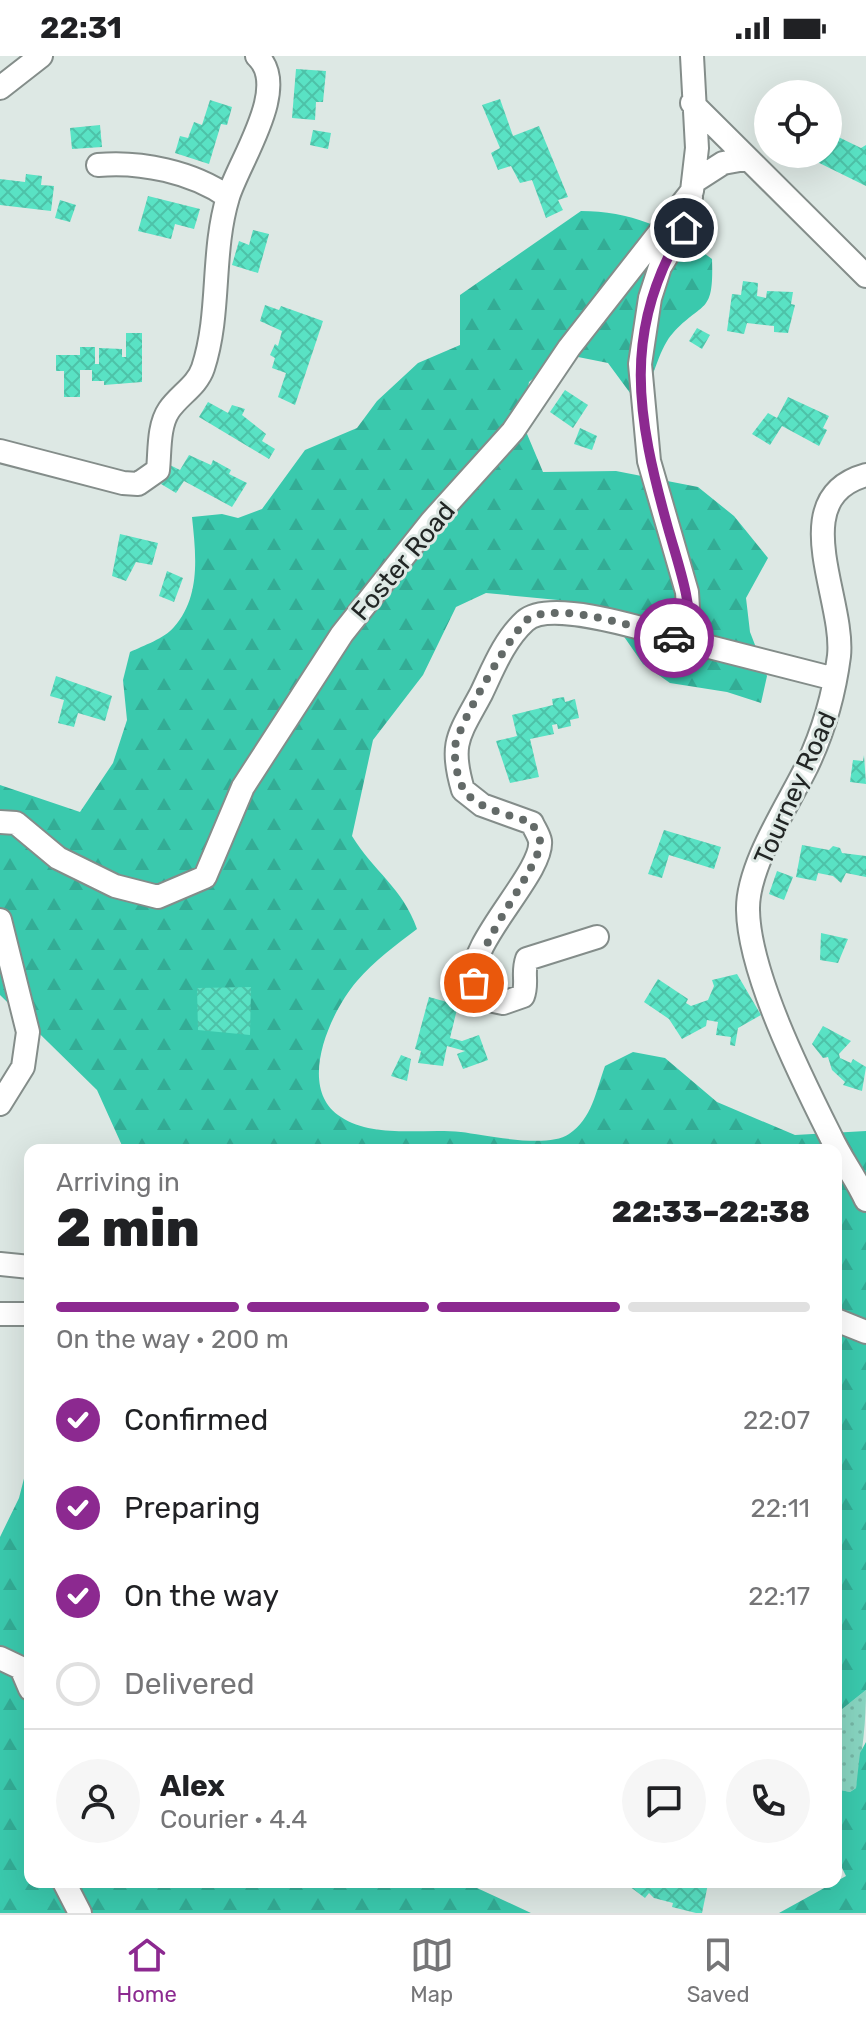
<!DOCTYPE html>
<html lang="en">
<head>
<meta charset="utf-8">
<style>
	:root { --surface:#fff; --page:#f6f6f6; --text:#202124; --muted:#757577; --line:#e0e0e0; --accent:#8c2990 }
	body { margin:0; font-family:Rubik,sans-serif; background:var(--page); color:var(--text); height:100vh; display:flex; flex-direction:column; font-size:30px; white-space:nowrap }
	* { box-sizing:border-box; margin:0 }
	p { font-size:26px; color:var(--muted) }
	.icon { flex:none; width:44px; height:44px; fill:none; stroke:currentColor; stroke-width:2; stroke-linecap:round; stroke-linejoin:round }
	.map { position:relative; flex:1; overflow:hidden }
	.details { position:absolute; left:24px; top:1088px; width:818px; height:744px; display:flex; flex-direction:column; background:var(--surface); border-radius:16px; box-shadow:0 8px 32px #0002 }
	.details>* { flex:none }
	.controls { position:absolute; left:754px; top:24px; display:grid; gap:16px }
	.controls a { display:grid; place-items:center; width:88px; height:88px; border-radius:50%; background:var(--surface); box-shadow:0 8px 32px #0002; font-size:40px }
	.pin { position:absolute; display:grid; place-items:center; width:68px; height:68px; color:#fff; margin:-34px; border:4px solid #fff; border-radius:50%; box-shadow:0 2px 8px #0007 }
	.courier { position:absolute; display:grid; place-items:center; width:80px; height:80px; margin:-40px; border:6px solid #8c2990; border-radius:50%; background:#fff; color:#222; box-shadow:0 2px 10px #0007 }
	.head em { font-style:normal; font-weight:800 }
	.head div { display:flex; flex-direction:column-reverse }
	.head { display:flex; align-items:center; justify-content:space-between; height:136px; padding:0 32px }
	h1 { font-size:52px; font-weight:800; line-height:60px }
	.bar { display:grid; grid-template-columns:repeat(4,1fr); gap:12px 8px; align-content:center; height:96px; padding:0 32px }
	.bar i { height:10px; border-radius:6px; background:var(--line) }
	.bar .selected { background:var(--accent) }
	.bar p { grid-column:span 4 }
	.line { display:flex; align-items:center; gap:20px; padding:0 32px; border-top:2px solid var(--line) }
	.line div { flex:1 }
	.round { display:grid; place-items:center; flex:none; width:84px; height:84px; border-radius:42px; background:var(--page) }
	ol { padding:0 32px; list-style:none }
	li { display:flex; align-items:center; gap:24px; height:88px }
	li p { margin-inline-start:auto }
	li .icon { padding:8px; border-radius:50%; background:var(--accent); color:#fff; stroke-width:4 }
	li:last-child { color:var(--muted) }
	li i { width:44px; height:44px; border:4px solid var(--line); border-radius:50% }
	.status { display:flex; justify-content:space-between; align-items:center; height:56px; padding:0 40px; background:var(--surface); direction:ltr }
	.status svg { height:22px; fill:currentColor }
	.tabs { display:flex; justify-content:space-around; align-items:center; height:112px; border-top:2px solid var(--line); background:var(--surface); font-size:22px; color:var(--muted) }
	.tabs a { display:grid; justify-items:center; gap:4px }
	.tabs .selected { color:var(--accent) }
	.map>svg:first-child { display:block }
</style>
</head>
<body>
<div class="status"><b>22:31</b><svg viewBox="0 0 49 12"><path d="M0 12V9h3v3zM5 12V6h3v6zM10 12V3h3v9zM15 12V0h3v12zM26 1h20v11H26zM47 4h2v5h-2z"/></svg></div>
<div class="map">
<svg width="866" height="1857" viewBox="0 0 866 1857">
	<defs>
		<pattern id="grass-dots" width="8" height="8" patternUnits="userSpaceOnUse" patternTransform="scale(2)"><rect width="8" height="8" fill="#88d5c1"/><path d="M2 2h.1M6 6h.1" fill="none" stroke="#75b7a6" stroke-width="1.8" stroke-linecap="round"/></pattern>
		<pattern id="forest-firs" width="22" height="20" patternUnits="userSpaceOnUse" patternTransform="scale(2)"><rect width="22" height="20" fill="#3ac9ad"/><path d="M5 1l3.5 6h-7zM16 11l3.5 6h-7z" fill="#33ac95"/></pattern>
		<pattern id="building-cross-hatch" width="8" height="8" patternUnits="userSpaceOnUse" patternTransform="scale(2)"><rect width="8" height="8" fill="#59e2c4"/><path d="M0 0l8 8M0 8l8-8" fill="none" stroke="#4dc2a8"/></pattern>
	</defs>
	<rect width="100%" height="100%" fill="#dde8e4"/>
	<!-- grass -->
	<path fill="url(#grass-dots)" d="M866 1634C866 1669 862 1698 856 1732L850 1736 836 1733V1658Z"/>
	<!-- forest -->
	<path fill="url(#forest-firs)" d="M581 155C631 155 672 173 712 203 714 260 703 244 673 277 660 291 654 319 646 336L633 341 608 307 563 298 529 326 522 366 543 416 616 415 698 431 734 460 768 502 746 542 750 576 767 620 761 647 727 636 670 627 643 608 609 559 558 544 486 537 456 551 423 619 373 684 352 780C373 815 403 832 417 873 396 889 374 905 357 925 331 955 295 1032 341 1061 374 1083 424 1072 461 1076 486 1079 547 1093 569 1078 592 1063 596 1035 605 1010L633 996 665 1002 717 1046 795 1079 866 1075V1634L836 1658V1094H124L97 1034 0 939V729L80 756 113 707 127 664 123 624 130 596C143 590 165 582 174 571 201 540 196 499 192 461L222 458 238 462 262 453 305 394 357 372 377 345 418 307 460 289V239Z
		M30 1399V1826H464L531 1857H0V1481L19 1442Z
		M866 1686V1857H779L846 1820 836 1800V1733L850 1736 856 1732 860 1697Z"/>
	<!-- building -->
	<path fill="url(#building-cross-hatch)" d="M296 13 326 15 323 46H316L315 64 292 62Z
		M500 43 513 80 539 70 568 141 558 144 563 154 546 162 532 124 520 127 511 110 498 114 491 97 500 92 482 49Z
		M210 44 232 51 227 69 221 68 209 108 175 97 180 80 188 82 194 66 202 69Z
		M100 69 102 91 72 93 70 72Z
		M313 74 331 77 328 93 310 89Z
		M828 76 861 92 866 89V130L801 98H828Z
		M26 118 42 120 41 129 54 130 51 155 0 149V123L25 126Z
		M148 140 200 153 194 173 175 168 171 183 138 175Z
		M60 144 76 149 70 166 55 162Z
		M253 174 269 178 258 217 232 209 239 185 249 189Z
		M743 225 758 227 757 240 766 242 767 235 793 236 791 248 795 249 788 277 774 276V270L747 267 744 278 727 275 732 238 741 239Z
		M265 249 279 254 281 250 323 265 295 349 278 341 286 317 272 312 275 302 270 299 275 288 278 290 282 275 260 265Z
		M697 272 710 279 702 293 689 285Z
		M126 277H142V326L104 329V325H92V314H80V341H64V315H56V299H80V291H95V308H99V292L122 293V301H126Z
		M565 334 588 349 573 372 550 356Z
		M788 341 829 360 823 372 827 374 819 390 782 370 770 389 752 378 768 357 777 362Z
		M208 346 228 357 232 349 245 353 242 359 266 378 262 385 275 393 269 403 199 361Z
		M580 372 597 380 592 394 574 388Z
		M189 399 211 409 213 404 231 414 229 418 247 427 232 451 184 425 176 437 161 428 170 409 180 414Z
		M120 478 158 487 152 509 136 506 126 525 112 520Z
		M167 515 183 522 174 546 159 540Z
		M56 620 112 640 105 665 78 657 74 671 58 667 64 644 50 640Z
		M564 641 565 646 575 643 579 662 570 664 571 670 558 673 557 668 552 669 554 678 530 683 539 721 510 727 496 685 517 680 512 659 553 649 552 643Z
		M864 699 866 728 850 726 853 704 863 705Z
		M664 774 721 791 714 813 669 799 662 822 648 818Z
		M802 789 829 794 833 790 840 792 842 797 866 800V821L846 817 841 827 833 820 818 817 816 825 796 821Z
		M777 815 793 821 784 844 769 838Z
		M821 877 848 883 838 907 820 904Z
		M737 918 761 959 738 972 735 990 730 989 731 981 716 979 718 966 707 964 706 970 682 983 669 963 644 946 658 923 688 943 686 947 691 950 708 944 714 930 712 924Z
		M251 931 250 979 198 974 197 932Z
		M429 941 458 949 450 982 462 985 479 979 488 1004 463 1013 457 998 465 995 447 990 443 1010 418 1007 421 995 415 993Z
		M823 970 851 985 839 998 840 1002 851 1007 853 1003 866 1011 862 1035 843 1029 845 1026 832 1014 828 1001 823 1002 812 988Z
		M401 999 411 1003 407 1025 391 1020Z
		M610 1826H667L677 1831 678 1826 708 1828 702 1857H696L672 1851 673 1847 654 1842 649 1837 645 1842 629 1830H615Z"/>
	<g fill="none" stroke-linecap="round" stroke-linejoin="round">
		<!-- minor casing -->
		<g stroke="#848d8a" stroke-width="26">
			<path id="minor" d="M0 32 41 0
				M692 47 866 220
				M98 109C140 105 193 116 228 141
				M695 125 723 107 745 103
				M691 141 684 172 660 211 650 242 640 308 649 405 687 536 690 586 835 623
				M0 395 123 427 138 428 158 414C160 396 158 370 169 354 179 339 197 330 203 312 221 257 211 197 228 141 239 105 291 31 257 0
				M866 419C784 442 845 542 839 600 834 639 824 674 807 710 788 749 747 810 748 854 749 918 802 1023 831 1081 841 1103 856 1122 866 1144
				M0 766 16 767 58 802 115 830 158 841 205 821 243 731 342 578 431 466 513 375 569 292 692 135 697 92 692 0
				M0 864 28 976 23 1011 0 1048
				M597 881 527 903C522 917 528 927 523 940L503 947 484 943C482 938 476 931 474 926 465 889 544 816 540 785 539 779 534 772 532 767L482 749 463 734C449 687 459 679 481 638 493 613 504 584 525 565 551 541 657 577 690 586
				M0 1208 30 1211
				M0 1258H30
				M836 1264 866 1276
				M0 1602 21 1612 30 1633
				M64 1826 80 1857"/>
		</g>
		<!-- minor -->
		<use href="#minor" stroke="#fff" stroke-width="22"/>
	</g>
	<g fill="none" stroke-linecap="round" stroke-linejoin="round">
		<!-- done -->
		<path stroke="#636a68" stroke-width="8" stroke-dasharray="0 14.4" d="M474 927C477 884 543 808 540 785 539 779 534 772 532 767 512 759 474 753 463 732 457 721 454 703 455 691 456 673 516 567 531 561 568 547 636 572 674 582"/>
		<!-- route -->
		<path stroke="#8c2990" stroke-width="10" d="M674 582 690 586C692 545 679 511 668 472 637 361 621 275 684 172"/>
	</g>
	<g text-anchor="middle" stroke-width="6" stroke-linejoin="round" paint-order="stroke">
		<!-- street labels -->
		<g font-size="26" fill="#222625" stroke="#dde8e4">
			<text transform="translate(403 505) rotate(-50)" y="9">Foster Road</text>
			<text transform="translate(795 732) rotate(-66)" y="9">Tourney Road</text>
		</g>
	</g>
</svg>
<div class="controls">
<a><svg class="icon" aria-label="locate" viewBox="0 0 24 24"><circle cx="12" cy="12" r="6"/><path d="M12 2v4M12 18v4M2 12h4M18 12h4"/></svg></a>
</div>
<div class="pin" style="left:474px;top:927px;background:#ea580c"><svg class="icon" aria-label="bag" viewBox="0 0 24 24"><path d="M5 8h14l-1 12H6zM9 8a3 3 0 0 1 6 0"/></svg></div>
<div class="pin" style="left:684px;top:172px;background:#1f2937"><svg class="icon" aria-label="home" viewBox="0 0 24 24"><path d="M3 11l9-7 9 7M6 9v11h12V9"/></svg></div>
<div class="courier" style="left:674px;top:582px"><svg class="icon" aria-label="car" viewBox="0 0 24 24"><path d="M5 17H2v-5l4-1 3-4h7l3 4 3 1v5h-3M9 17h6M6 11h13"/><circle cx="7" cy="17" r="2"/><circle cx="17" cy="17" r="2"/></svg></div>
<section class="details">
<div class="head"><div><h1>2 min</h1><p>Arriving in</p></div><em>22:33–22:38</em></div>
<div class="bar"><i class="selected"></i><i class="selected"></i><i class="selected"></i><i></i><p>On the way · 200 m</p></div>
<ol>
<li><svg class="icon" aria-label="check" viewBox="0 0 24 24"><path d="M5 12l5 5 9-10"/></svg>Confirmed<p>22:07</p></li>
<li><svg class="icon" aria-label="check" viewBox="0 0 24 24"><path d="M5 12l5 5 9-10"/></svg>Preparing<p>22:11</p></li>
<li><svg class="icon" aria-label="check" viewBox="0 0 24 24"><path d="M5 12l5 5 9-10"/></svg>On the way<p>22:17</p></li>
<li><i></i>Delivered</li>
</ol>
<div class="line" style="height:144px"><a class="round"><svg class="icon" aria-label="person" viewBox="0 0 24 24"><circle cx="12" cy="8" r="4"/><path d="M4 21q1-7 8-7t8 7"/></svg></a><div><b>Alex</b><p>Courier · 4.4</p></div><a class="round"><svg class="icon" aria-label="chat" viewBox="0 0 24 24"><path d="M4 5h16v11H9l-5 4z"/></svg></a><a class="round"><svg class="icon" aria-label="phone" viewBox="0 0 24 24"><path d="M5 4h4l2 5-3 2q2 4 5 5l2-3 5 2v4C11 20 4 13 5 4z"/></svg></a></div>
</section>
</div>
<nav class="tabs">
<a class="selected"><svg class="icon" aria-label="home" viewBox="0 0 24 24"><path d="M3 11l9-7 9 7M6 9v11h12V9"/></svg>Home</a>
<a><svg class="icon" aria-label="map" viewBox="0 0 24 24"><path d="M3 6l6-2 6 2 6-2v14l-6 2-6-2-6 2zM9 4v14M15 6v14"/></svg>Map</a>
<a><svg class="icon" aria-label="saved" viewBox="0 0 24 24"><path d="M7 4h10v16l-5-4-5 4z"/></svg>Saved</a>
</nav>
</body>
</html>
